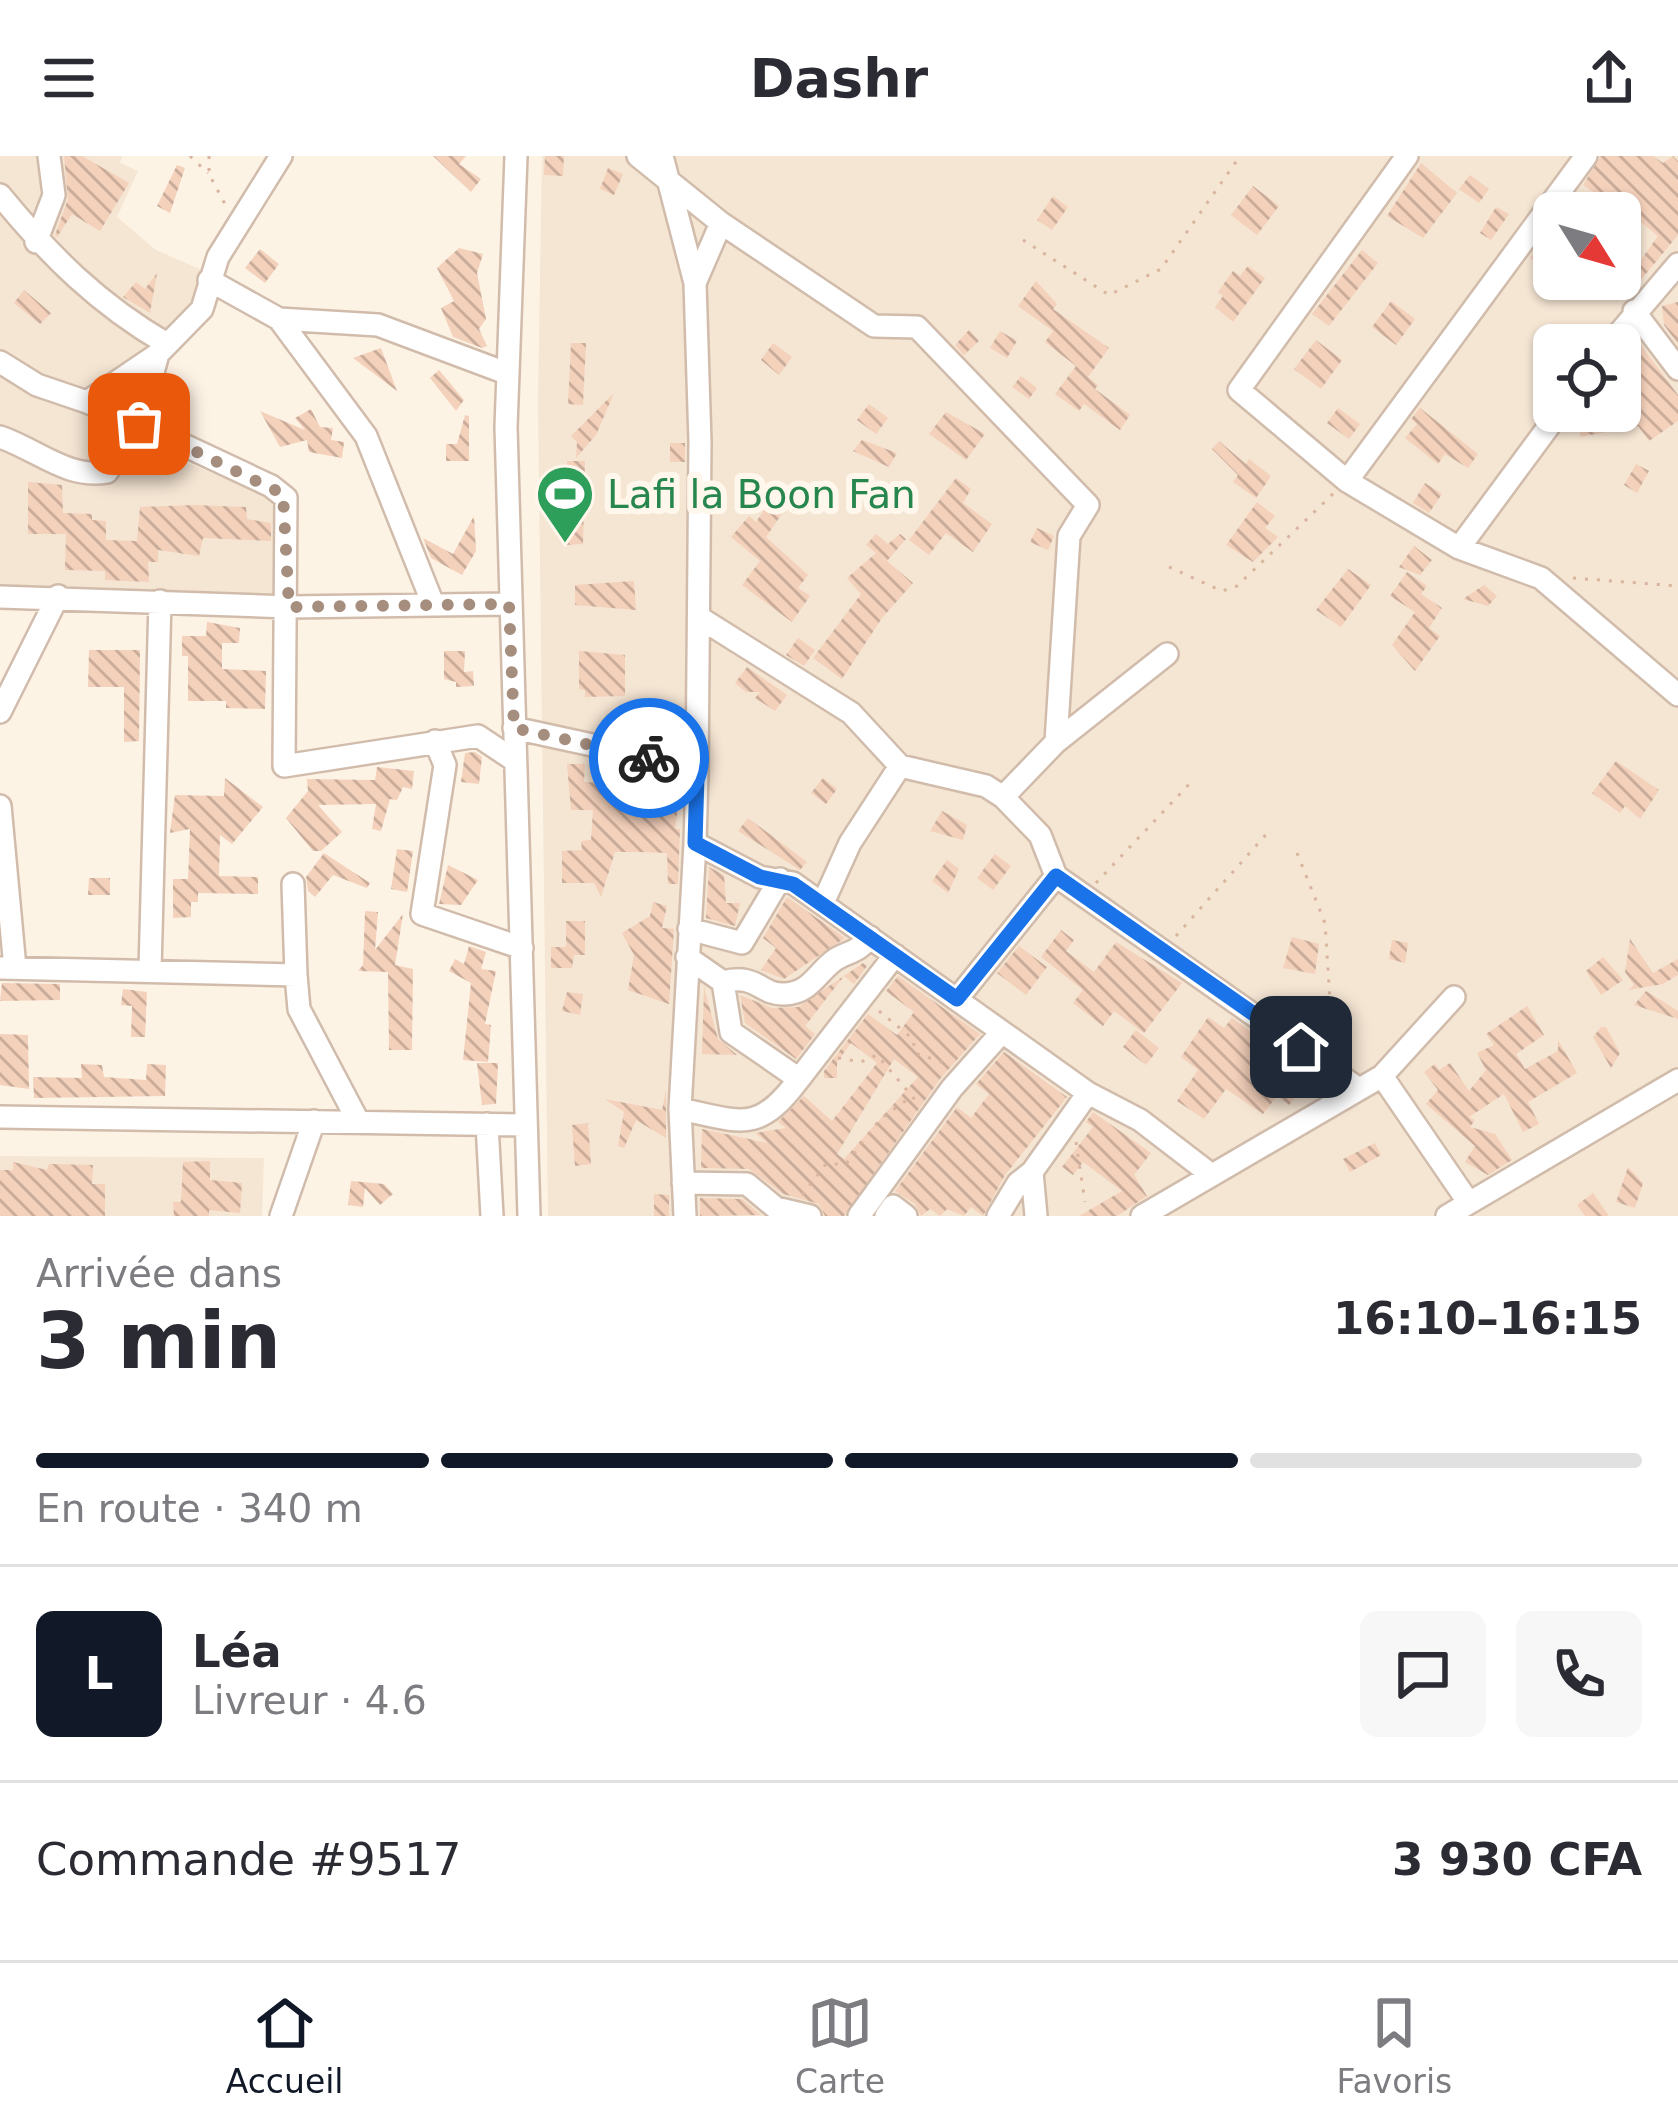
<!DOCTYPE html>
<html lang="fr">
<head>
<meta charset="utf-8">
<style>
	:root { --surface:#fff; --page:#f7f7f7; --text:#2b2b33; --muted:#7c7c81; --line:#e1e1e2; --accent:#111827 }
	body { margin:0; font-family:"DejaVu Sans",sans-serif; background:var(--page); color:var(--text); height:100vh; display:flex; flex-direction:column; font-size:45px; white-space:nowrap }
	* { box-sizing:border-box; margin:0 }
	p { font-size:39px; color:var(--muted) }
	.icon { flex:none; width:66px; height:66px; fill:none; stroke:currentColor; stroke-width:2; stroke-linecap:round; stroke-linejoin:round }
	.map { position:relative; height:1060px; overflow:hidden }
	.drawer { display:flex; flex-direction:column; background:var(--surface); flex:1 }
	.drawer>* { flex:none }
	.needle { width:78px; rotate:127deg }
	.controls { position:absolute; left:1533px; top:36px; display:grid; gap:24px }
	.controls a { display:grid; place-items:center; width:108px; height:108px; border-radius:18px; background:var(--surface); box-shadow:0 3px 9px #0004; font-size:60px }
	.pin { position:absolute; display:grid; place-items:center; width:102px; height:102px; color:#fff; margin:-51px; border-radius:24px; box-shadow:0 6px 18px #0006 }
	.courier { position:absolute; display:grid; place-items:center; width:120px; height:120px; margin:-60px; border:9px solid #1a73e8; border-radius:50%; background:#fff; color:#222; box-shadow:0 3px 15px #0007 }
	.summary em { font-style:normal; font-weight:600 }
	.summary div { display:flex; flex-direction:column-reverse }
	.summary { display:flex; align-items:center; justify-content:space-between; height:204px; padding:0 36px }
	h1 { font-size:78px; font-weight:600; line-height:90px }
	.bar { display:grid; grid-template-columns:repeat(4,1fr); gap:18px 12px; align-content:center; height:144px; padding:0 36px }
	.bar i { height:15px; border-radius:9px; background:var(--line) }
	.bar .on { background:var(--accent) }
	.bar p { grid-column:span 4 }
	.line { display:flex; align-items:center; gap:30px; padding:0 36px; border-top:3px solid var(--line) }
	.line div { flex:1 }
	.round { display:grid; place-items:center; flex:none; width:126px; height:126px; border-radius:18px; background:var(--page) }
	header { display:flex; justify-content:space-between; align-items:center; height:156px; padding:0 36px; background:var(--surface); font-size:54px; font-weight:600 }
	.tabs { display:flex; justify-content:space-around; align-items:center; height:168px; border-top:3px solid var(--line); background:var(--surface); font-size:33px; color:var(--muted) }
	.tabs a { display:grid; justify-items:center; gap:6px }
	.tabs .on { color:var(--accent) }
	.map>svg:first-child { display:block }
</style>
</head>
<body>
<header><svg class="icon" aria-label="menu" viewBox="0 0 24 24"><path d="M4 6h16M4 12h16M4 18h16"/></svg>Dashr<svg class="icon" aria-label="share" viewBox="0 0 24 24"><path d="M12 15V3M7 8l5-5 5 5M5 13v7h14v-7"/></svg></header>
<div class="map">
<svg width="1678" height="1060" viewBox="0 0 1678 1060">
	<defs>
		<pattern id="building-back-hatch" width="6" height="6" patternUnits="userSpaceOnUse" patternTransform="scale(3)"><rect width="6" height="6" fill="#f4d1bb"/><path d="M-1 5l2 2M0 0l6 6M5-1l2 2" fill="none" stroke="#caac9a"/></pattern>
	</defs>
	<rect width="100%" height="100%" fill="#fdf3e5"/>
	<!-- residential -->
	<path fill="#f5e5d3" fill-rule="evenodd" d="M0 0H122L120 7 138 15 117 61 156 94 202 114V150L132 220 116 278 279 344 289 390 273 444 0 445Z
		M542 0H1678V1060H548L538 245ZM1554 57H1620V123H1554ZM1554 189H1620V255H1554Z
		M0 1000 264 1002 262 1060H0Z"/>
	<!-- building -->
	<path fill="url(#building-back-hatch)" fill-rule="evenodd" d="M64 0H82L129 27 100 75 72 58 57 81 69 93 55 79 68 43Z
		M433 0H466L459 8 481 23 471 36Z
		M545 0H564L563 20 544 19Z
		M1601 0H1653L1663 7 1673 0 1678 5V79L1636 130 1627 123 1658 80 1608 40 1605 44 1583 29Z
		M1421 7 1457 37 1423 82 1387 60Z
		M177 9 185 12 170 57 157 50Z
		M608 12 623 18 614 39 600 33Z
		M1470 19 1489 33 1479 47 1459 33Z
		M1253 30 1279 50 1257 79 1231 59Z
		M1053 40 1068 51 1052 74 1037 64Z
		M1496 51 1509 58 1491 84 1480 77Z
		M1554 69V106L1547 115 1530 102Z
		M459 92 483 98 477 117 486 163 479 173 487 190 482 192 453 181 441 152 454 145 437 112Z
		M260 93 279 108 265 127 245 112Z
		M1362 94 1378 107 1329 170 1312 158Z
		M1248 110 1265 122 1233 166 1215 151 1223 140 1218 136 1233 115 1240 120Z
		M157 117 150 157 123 141 136 126 145 133Z
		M1036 125 1057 148 1053 153 1109 192 1088 221 1098 229 1095 233 1130 259 1120 274 1084 248 1079 255 1055 238 1076 210 1045 186 1053 175 1018 150Z
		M24 134 51 157 40 168 14 147Z
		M1391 145 1415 163 1396 189 1372 171Z
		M1678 146V188L1664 169 1662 150Z
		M969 174 979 185 964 199 955 189Z
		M1000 175 1017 185 1007 202 990 192Z
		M1635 181 1678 239V265L1649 285 1638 270 1580 281 1582 255H1620V206Z
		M1316 184 1342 204 1321 233 1294 213Z
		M571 187H586L583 249 568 248Z
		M773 187 792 201 779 219 761 204Z
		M381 192 397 235 353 202Z
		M439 214 464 244 456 255 430 222Z
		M1021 220 1037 232 1029 243 1012 231Z
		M614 237 596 279 576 302 577 286 571 280Z
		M869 248 888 262 876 278 857 264Z
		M1338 252 1360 268 1349 283 1327 267Z
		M1420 252 1478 298 1468 312 1445 298 1438 308 1405 282 1417 268 1411 263Z
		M311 253 320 271 333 272 331 284 344 286 342 302 309 296 307 284 280 291 260 255 305 274 295 262Z
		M946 256 985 278 966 304 929 278Z
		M465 259 469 260V305H446V288H457Z
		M862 284 897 297 889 311 853 295Z
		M1219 285 1246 308 1249 303 1271 320 1256 342 1233 326 1238 319 1212 293Z
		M670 287H685V306H670Z
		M567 305H585L583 388 566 389Z
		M1636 308 1649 315 1637 337 1624 329Z
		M956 322 971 333 963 347 992 368 973 396 946 377 929 399 909 384Z
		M28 326 62 329 63 357 92 358V364L106 365V384L137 385 140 351 193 349 246 351 247 363 271 367V385L203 382 199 400 158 394V406H148L149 426 105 424V415L65 414 66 378H28Z
		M1425 327 1442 338 1429 357 1413 347Z
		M778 334 792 343 766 381 808 419 798 432 810 440 792 466 742 429 760 405 731 381 749 360 756 366Z
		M1257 346 1275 360 1265 372 1278 381 1253 406 1226 389Z
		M474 360 476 395 462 419 431 402 423 382 453 398Z
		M1037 372 1054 380 1048 394 1030 386Z
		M876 378 888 388 900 378 906 383 887 405 913 427 882 462 842 523 813 502 861 438 847 422 876 397 866 389Z
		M1414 390 1432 404 1420 419 1399 411Z
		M1348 413 1371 429 1341 471 1316 454Z
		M1407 416 1427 430 1421 438 1442 452 1429 472 1440 480 1415 515 1392 489 1415 456 1390 440Z
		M634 425 636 454 575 449V429Z
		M1484 429 1497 440 1488 450 1463 443Z
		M207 466 240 472 239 487H222V513L266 515 265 553 226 552V545H188V500H182V480H206Z
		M798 482 815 494 804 510 786 499Z
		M89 494H140L139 585 124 586V531H88Z
		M444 495H465L464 516 473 515 474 530 456 531V526L444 523Z
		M579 495 625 499V540L585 541V534L579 533Z
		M747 511 787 539 775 555 755 542 760 536H746L735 527Z
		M475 596 482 601 479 628 461 626 465 597Z
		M1616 605 1659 634 1640 663 1625 650 1620 657 1592 637Z
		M567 608H585L584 626 636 629 640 616 681 629 675 673H680L678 728H668L667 697 640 696H615L601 741 594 727H562V695L582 694 581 685 591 684 593 654H571Z
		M377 611 414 615 412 633 403 631 397 644 390 643 381 675 372 673 376 648 318 649 342 676 321 695H313L286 662 308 635 307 623 375 624Z
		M225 622 263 651 232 688 220 679 219 720 258 721V738L198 737V746H191V761L173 762V723H188L190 673 170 677 175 639 224 640Z
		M823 622 837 633 826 648 811 637Z
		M942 655 967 669 963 684 930 675Z
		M748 662 807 706 800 714 738 675Z
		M397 693 413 695 407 736 391 733Z
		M324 697 370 727 367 732 333 719 315 741 308 735 306 721Z
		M995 698 1011 710 993 734 977 722Z
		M947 704 959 713 948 737 932 725Z
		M448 709 478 724 461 749 439 748Z
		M709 711 724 719 726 747H740L735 770 706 762Z
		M89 722H110V739H88Z
		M787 741 845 782 784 823 761 814 776 792 763 782Z
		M653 746 667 750 662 772 674 773 669 848 628 834 634 799 622 777 650 760Z
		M365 755 378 756 375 794 403 758 395 809 413 813 412 894H389L388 816 358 815 363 809Z
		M566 765H585V799H574L572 812H551V791H566Z
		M1061 774 1074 784 1066 795 1094 816 1116 786 1182 827 1144 877 1114 855 1103 870 1073 847 1083 834 1041 801Z
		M1292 781 1319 788 1315 818 1283 812Z
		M1630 783 1653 817 1678 803V819L1663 828 1628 834 1634 829 1625 816Z
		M1392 784 1408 787 1405 807 1389 803Z
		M469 790 486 796 481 813 496 815 485 868 491 869 488 906 463 904 471 827 449 815 455 803 464 808Z
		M1019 790 1047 811 1026 839 997 817Z
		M1603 801 1623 824 1601 839 1586 815Z
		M863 807 867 810 854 828 844 820 805 870 815 878 796 903 745 867 740 839 772 852 798 851Z
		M898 820 980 878 940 923 844 1060H825L819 1048 783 1038 749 1013 701 1012 702 973 768 987 755 977 786 972 778 966 804 940 832 965 877 907 851 887 837 906V922H824V915L868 858 897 879 914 856 886 835ZM894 903 918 921 844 1003 837 998Z
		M2 827 60 828V844L0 845Z
		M704 831 718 883 737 899 702 898Z
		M123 833 147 836 145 881H131L132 850 121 849Z
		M1646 835 1678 855V863L1634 849Z
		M567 836 583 838 580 859 562 855Z
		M1527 850 1544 879 1516 898 1525 913 1558 895V884L1577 917 1528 946 1539 968 1523 976 1504 938 1469 961 1475 964 1470 971 1495 978 1512 1004 1488 1019 1465 1006 1475 990 1426 948 1438 934 1424 916 1435 908 1439 914 1450 907 1469 935 1486 914 1477 897 1494 889 1486 878Z
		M1208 861 1224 872 1232 862 1265 886 1256 898 1302 933 1289 949 1277 940 1263 958 1226 933 1204 963 1177 945 1198 914 1181 901Z
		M1601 871H1606L1620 897 1611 912 1593 881Z
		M1136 874 1159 892 1146 909 1123 891Z
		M0 878 28 879 29 933 0 929Z
		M1004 896 1067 941 1005 1019 983 1060 971 1051 964 1060 947 1053 940 1060 930 1053 921 1060 915 1048 895 1035 957 951 971 962 989 938 976 928Z
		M477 907H498L496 948 482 949Z
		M81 908 102 909 104 921 146 924 147 908 166 909 165 940 34 942 33 921 82 922Z
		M666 935V982L636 964 624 992 618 990 624 956 605 943 662 954Z
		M1093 956 1151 997 1134 1019 1147 1040 1117 1060H1079L1122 1035 1083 1006 1073 1019 1062 1011 1093 971 1086 966Z
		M588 967 591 1008 575 1010 572 969Z
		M1375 987 1381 999 1350 1016 1343 1003Z
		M210 1005V1024L242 1027 240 1057 209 1054V1060H174L173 1046H181L183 1006Z
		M13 1006 47 1014 49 1008 93 1009 92 1028H105V1060H0V1014H13Z
		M1628 1011 1643 1027 1635 1052 1616 1046Z
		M351 1025 384 1028 393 1038 380 1049 365 1032 363 1051 348 1049Z
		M1593 1037 1609 1060H1585L1577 1049Z
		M654 1038 669 1039V1060H654Z
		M700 1042 742 1043 761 1059 700 1060Z"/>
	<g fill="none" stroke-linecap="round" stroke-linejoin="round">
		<!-- minor casing -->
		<g stroke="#d1bcac" stroke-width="26">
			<path id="minor" d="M281 0 218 101 202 153 158 198 139 268 271 330 286 342 284 610 478 580 514 604
				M516 0 506 271 529 1060
				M638 0 721 67 874 170 917 171 1088 349 1069 380 1056 586
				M662 0 695 127
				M1407 0 1239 234 1347 325 1459 392 1541 422 1678 539
				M0 39C50 100 98 148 167 188
				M36 86 54 39 49 0
				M209 124 279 163 378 169 506 217
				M1634 155 1678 213
				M279 163 366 280 433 448
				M1609 189 1678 108
				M0 206 37 229 87 246 158 198
				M0 281C38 294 67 323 107 316L139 268 87 246
				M1347 325 1586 0
				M1459 392 1560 255
				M0 441 289 451 509 448
				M700 462 851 557 900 610 986 630 1003 641 1040 679 1056 720 1359 933
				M0 556 58 440
				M514 572 638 599 697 619 695 687 760 721 793 727 1088 937 1140 964 1209 1017
				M435 585 445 609 422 758 522 792
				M697 619 700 286 695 127 721 67
				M1003 641 1056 586 1167 498
				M0 650 15 812
				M293 728 296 819
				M823 747 850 687 900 610
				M689 773 742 787 780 723
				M687 801 723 826 731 876 799 923 895 799
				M0 812 296 819 299 853 358 965
				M150 814 160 445
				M723 826C758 817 759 839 785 838 809 837 816 819 832 806 845 795 855 800 870 781
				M957 843 1056 720
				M1382 920 1469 1047
				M680 953C742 966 758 978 799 923
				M0 961 526 969
				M487 968 492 1060
				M683 1027 747 1028 776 1052 810 1060
				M281 1060 314 965
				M685 1060 680 953 695 687
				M859 1060 952 932 1002 876
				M886 1060 893 1050 906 1060
				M998 1060 1018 1027 1032 1016
				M1036 1060 1032 1016 1088 937
				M1142 1060 1382 920 1454 841
				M1447 1060 1678 924"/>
		</g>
		<!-- path -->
		<path stroke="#d9b49e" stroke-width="3" stroke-dasharray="3 9" stroke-linecap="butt" d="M190 0 208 17
			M209 0V18L227 52
			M1023 84 1109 139 1161 113 1240 0
			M1169 411 1222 435 1237 430 1334 337
			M1573 422 1678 430
			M1297 697 1325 767 1333 890
			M1096 727 1194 623
			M1176 780 1270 674
			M879 855 913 883 915 897 947 908
			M838 902 861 906 877 899 917 946
			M1076 986 1085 1046
			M802 1039 826 1008H846L880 963 911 941"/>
		<!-- minor -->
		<use href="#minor" stroke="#fff" stroke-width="21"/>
	</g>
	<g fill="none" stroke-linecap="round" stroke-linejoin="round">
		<!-- done -->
		<path stroke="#a68e7f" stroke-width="12" stroke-dasharray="0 21.6" d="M139 268 283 338 289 451 509 448 514 572 649 602"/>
		<!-- route -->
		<path stroke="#1a73e8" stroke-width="15" d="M649 602 697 619 695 687 760 721 793 728 957 843 1056 720 1301 891"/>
	</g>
	<!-- icons -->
	<defs>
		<g id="stadium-pin" transform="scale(3)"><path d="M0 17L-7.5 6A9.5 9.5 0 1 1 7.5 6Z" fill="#2e9e5b" stroke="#fff7ec"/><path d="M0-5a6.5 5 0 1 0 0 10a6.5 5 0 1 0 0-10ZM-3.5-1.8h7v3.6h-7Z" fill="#fff"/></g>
	</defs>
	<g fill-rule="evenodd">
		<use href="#stadium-pin" x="565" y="338"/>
	</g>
	<g text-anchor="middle" stroke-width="12" stroke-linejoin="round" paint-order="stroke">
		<!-- leisure labels -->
		<g font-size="39" fill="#27864d" stroke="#fff7ec" text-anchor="start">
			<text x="607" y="352">Lafi la Boon Fan</text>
		</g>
	</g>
</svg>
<div class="controls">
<a><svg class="needle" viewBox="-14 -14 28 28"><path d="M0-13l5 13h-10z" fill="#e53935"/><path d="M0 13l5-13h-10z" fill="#7c7c81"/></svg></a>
<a><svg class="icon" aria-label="locate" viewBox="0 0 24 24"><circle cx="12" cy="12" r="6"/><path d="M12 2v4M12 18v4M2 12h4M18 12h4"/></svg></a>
</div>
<div class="pin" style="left:139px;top:268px;background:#ea580c"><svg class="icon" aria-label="bag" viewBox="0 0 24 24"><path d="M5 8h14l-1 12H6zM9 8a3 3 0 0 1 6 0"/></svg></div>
<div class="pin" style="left:1301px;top:891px;background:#1f2937"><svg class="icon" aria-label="home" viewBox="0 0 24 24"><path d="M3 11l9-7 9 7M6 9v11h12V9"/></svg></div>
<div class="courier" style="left:649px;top:602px"><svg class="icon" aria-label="bike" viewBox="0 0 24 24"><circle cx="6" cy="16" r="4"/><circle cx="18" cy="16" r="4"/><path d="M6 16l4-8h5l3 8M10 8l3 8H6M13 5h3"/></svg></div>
</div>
<section class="drawer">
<div class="summary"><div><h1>3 min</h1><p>Arrivée dans</p></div><em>16:10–16:15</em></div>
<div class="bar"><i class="on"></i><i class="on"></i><i class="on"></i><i></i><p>En route · 340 m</p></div>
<div class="line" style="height:216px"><b class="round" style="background:var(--accent);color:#fff">L</b><div><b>Léa</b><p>Livreur · 4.6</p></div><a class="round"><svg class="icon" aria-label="chat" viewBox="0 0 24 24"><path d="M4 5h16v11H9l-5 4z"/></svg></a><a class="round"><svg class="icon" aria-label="phone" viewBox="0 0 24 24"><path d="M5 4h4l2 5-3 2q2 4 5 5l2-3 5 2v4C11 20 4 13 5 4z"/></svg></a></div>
<div class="line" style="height:156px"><div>Commande #9517</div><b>3 930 CFA</b></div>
</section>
<nav class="tabs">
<a class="on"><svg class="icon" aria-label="home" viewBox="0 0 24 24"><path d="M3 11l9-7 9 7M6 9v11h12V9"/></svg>Accueil</a>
<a><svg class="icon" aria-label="map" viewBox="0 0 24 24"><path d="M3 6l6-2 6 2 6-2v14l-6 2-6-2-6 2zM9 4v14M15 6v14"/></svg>Carte</a>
<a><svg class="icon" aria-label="saved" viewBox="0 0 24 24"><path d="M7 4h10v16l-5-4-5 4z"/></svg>Favoris</a>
</nav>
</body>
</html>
